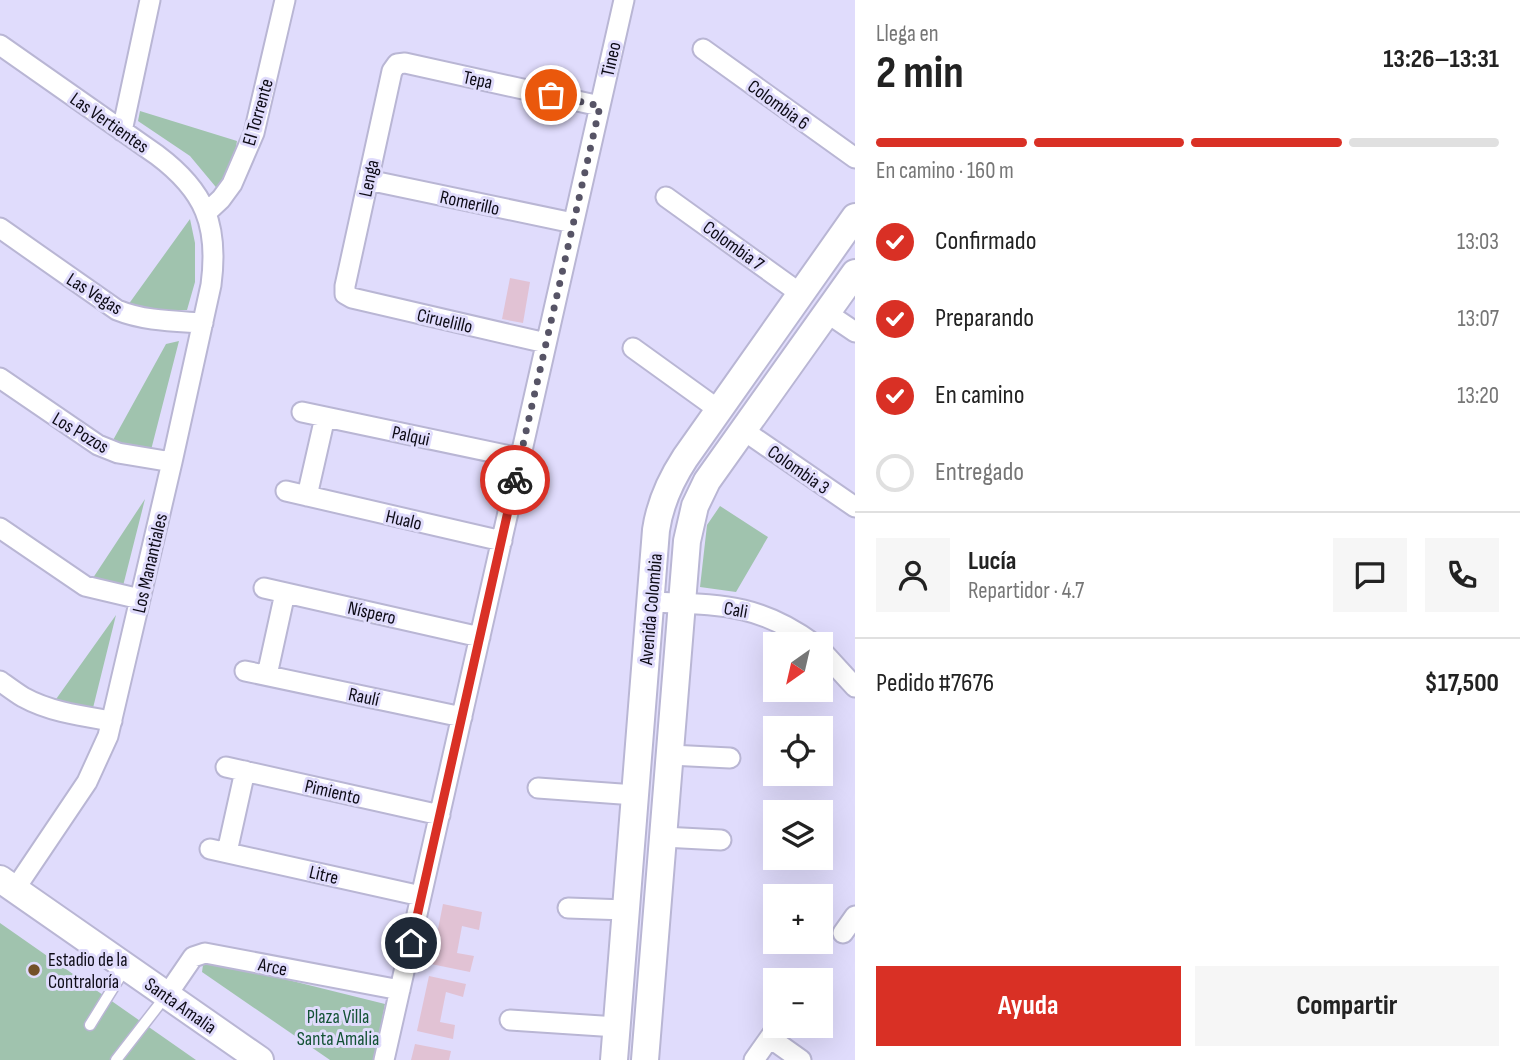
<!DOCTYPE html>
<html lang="es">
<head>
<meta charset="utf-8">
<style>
	:root { --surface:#fff; --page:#f6f6f6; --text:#222; --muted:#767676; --line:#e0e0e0; --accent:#d93025 }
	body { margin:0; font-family:"Sofia Sans Condensed",sans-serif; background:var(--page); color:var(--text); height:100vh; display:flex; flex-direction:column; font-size:26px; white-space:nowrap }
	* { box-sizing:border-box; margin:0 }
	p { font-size:23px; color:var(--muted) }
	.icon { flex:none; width:38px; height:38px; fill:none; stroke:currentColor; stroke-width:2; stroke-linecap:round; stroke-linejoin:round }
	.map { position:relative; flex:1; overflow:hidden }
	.panel { display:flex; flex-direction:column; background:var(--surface); width:665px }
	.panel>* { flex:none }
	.needle { width:46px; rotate:214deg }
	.buttons { position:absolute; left:763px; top:632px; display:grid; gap:14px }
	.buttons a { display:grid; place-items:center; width:70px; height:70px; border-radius:0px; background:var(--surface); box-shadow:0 7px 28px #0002; font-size:35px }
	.pin { position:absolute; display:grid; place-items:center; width:60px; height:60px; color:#fff; margin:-30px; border:4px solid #fff; border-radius:50%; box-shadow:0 2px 7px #0007 }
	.courier { position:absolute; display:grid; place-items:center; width:70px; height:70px; margin:-35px; border:5px solid #d93025; border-radius:50%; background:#fff; color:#222; box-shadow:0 2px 9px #0007 }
	.summary em { font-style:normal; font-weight:700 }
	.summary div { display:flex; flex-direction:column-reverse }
	.summary { display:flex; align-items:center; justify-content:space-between; height:119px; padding:0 21px }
	h1 { font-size:46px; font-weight:700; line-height:52px }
	.bar { display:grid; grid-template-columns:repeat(4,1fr); gap:10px 7px; align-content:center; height:84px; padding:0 21px }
	.bar i { height:9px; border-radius:5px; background:var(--line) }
	.bar .active { background:var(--accent) }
	.bar p { grid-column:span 4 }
	.line { display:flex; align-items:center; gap:18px; padding:0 21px; border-top:2px solid var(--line) }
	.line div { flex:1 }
	.round { display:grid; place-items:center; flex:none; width:74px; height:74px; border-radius:0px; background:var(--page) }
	ol { padding:0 21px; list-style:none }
	li { display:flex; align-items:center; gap:21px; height:77px }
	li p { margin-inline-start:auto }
	li .icon { padding:7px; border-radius:50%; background:var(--accent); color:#fff; stroke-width:4 }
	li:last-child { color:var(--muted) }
	li i { width:38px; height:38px; border:4px solid var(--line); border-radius:50% }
	.action { display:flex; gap:14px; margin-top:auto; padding:14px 21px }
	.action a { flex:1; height:80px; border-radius:0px; background:var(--accent); color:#fff; font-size:28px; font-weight:700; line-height:80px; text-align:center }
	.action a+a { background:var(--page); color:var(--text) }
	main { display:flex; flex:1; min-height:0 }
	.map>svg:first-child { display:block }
</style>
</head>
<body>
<main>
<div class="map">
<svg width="855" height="1060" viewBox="0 0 855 1060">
	<rect width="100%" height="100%" fill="#e0dcfc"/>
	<!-- green -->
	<path fill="#a0c3ae" d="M140 111 237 141 232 168 220 192 190 156 138 121Z
		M190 219 195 243V282L187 310H156L128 305Z
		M179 341 151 450 112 442 166 344Z
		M145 499 123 586 91 581Z
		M720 506 768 537 736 592 700 587 707 525Z
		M116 615 93 708 54 702Z
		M0 923 196 1060H0Z
		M208 960 385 1004 374 1060H330L202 972 203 965Z"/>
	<!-- building -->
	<path fill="#e1c2d4" d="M510 278 530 282 523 323 502 319Z
		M443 904 482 912 479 930 462 926 457 953 474 956 470 972 431 964Z
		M429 976 466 984 463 997 446 992 440 1022 455 1025 453 1039 417 1031Z
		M415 1044 451 1051 449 1060H411Z"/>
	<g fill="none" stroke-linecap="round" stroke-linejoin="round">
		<!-- lane casing -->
		<g stroke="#b9b6d4" stroke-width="13">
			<path id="lane" d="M90 1025 126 967
				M116 1060 165 997"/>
		</g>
		<!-- street casing -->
		<g stroke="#b9b6d4" stroke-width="23">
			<path id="street" d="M0 45 157 155C205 191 219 225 211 285L172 462 108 736 87 782 15 889
				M703 49 855 158
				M122 131 150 0
				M368 180 573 223
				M666 197 801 294
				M206 213 221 199 232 184 254 133 285 0
				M0 228 117 310C144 321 174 321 203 323
				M827 313 855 332
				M546 343 352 298 345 294V286L392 71 397 64 405 63 600 106
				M633 348 719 410
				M0 378 98 445 118 453 172 462
				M302 412 520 458
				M743 430 855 507
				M286 491 502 541
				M307 496 325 417
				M0 528 85 586 140 599
				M264 588 480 637
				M650 602C717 605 757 602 814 644
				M821 650 855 687
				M245 671 462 717
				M267 675 285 593
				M0 681C7 686 15 692 23 697 50 712 82 716 112 721
				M670 755 730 758
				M226 767 440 815
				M538 788 635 795
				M663 837 721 840
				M210 849 421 896
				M227 852 245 771
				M568 908 626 910
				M843 933 855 916
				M167 995 193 957 205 953 400 990
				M510 1020 617 1027
				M770 1038 801 1060
				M384 1060 624 0
				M754 1060 778 1026"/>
		</g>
		<!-- secondary casing -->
		<g stroke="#b9b6d4" stroke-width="30">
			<path id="secondary" d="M0 879 260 1060
				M614 1060 656 530C660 503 670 481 685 458L855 217
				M645 1060 687 541 695 506 707 481 855 273"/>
		</g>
		<!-- lane -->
		<use href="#lane" stroke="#fff" stroke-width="10"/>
		<!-- street -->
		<use href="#street" stroke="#fff" stroke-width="19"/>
		<!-- secondary -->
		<use href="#secondary" stroke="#fff" stroke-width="26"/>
	</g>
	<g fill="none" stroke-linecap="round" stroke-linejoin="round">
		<!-- done -->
		<path stroke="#575466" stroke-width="7" stroke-dasharray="0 12.6" d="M515 480 600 106 551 95"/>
		<!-- route -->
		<path stroke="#d93025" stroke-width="9" d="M411 943 515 480"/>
	</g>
	<!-- markers -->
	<circle fill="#735028" stroke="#e0dcfc" stroke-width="2.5" cx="34" cy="970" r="7"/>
	<g text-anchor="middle" stroke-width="6" stroke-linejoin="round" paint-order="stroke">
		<!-- street labels -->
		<g font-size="19" fill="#0d0b16" stroke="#e0dcfc">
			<text transform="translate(610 59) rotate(-77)" y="7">Tineo</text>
			<text transform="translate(478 79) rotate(12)" y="7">Tepa</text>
			<text transform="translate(779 104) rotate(36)" y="7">Colombia 6</text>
			<text transform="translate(257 112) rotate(-74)" y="7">El Torrente</text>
			<text transform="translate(110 122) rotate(35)" y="7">Las Vertientes</text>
			<text transform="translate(368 178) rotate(-78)" y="7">Lenga</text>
			<text transform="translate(470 202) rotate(12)" y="7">Romerillo</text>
			<text transform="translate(734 245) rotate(36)" y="7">Colombia 7</text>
			<text transform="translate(95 293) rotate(32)" y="7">Las Vegas</text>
			<text transform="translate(445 320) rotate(13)" y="7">Ciruelillo</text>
			<text transform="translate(81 432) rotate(31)" y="7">Los Pozos</text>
			<text transform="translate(411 435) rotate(12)" y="7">Palqui</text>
			<text transform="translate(799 469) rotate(35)" y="7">Colombia 3</text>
			<text transform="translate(404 519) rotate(13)" y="7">Hualo</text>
			<text transform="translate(149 563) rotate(-77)" y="7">Los Manantiales</text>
			<text transform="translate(650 609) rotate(-85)" y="7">Avenida Colombia</text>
			<text transform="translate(736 609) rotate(10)" y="7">Cali</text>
			<text transform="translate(372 612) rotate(13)" y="7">Níspero</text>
			<text transform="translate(364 696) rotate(12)" y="7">Raulí</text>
			<text transform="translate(333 791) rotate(13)" y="7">Pimiento</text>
			<text transform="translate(324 874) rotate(13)" y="7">Litre</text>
			<text transform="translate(273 966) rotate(11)" y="7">Arce</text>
			<text transform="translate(181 1005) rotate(35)" y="7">Santa Amalia</text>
		</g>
		<!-- poi labels -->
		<g font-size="19" fill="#0d0b16" stroke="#e0dcfc" text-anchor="start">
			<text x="48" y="966">Estadio de la<tspan x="48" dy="22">Contraloría</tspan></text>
		</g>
		<!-- park labels -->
		<g font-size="19" fill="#135235" stroke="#e0dcfc">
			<text x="338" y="1023">Plaza Villa<tspan x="338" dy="22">Santa Amalia</tspan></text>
		</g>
	</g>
</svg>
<div class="buttons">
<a><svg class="needle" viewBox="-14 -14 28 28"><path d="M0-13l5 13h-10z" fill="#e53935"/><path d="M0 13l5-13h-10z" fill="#767676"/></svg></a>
<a><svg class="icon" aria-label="locate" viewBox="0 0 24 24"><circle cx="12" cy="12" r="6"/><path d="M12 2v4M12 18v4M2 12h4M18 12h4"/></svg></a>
<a><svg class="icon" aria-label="layers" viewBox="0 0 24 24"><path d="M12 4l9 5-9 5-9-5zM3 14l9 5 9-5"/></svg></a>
<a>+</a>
<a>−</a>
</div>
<div class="pin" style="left:551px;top:95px;background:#ea580c"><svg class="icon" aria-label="bag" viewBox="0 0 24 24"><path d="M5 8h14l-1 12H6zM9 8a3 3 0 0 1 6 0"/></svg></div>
<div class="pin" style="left:411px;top:943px;background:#1f2937"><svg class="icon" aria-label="home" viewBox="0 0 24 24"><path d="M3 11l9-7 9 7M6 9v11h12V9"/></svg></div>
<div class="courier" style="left:515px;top:480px"><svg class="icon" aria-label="bike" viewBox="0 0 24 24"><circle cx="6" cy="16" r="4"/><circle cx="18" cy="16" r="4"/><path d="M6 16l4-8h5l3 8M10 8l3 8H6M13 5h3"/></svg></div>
</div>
<section class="panel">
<div class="summary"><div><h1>2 min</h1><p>Llega en</p></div><em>13:26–13:31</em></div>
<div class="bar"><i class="active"></i><i class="active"></i><i class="active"></i><i></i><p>En camino · 160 m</p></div>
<ol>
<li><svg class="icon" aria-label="check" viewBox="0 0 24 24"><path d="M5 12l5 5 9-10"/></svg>Confirmado<p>13:03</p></li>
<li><svg class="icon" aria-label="check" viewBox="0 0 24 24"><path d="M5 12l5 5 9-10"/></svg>Preparando<p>13:07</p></li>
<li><svg class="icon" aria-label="check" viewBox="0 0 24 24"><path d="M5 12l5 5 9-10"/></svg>En camino<p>13:20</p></li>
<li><i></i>Entregado</li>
</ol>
<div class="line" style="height:126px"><a class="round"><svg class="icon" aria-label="person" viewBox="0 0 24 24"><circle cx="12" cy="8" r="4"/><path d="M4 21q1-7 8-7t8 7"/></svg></a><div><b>Lucía</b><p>Repartidor · 4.7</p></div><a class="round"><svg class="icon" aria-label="chat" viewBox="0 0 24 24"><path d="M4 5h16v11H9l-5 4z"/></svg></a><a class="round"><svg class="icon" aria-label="phone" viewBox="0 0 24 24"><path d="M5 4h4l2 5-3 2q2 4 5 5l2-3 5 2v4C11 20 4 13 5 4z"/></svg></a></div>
<div class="line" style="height:91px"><div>Pedido #7676</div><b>$17,500</b></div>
<div class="action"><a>Ayuda</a><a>Compartir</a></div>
</section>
</main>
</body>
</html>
